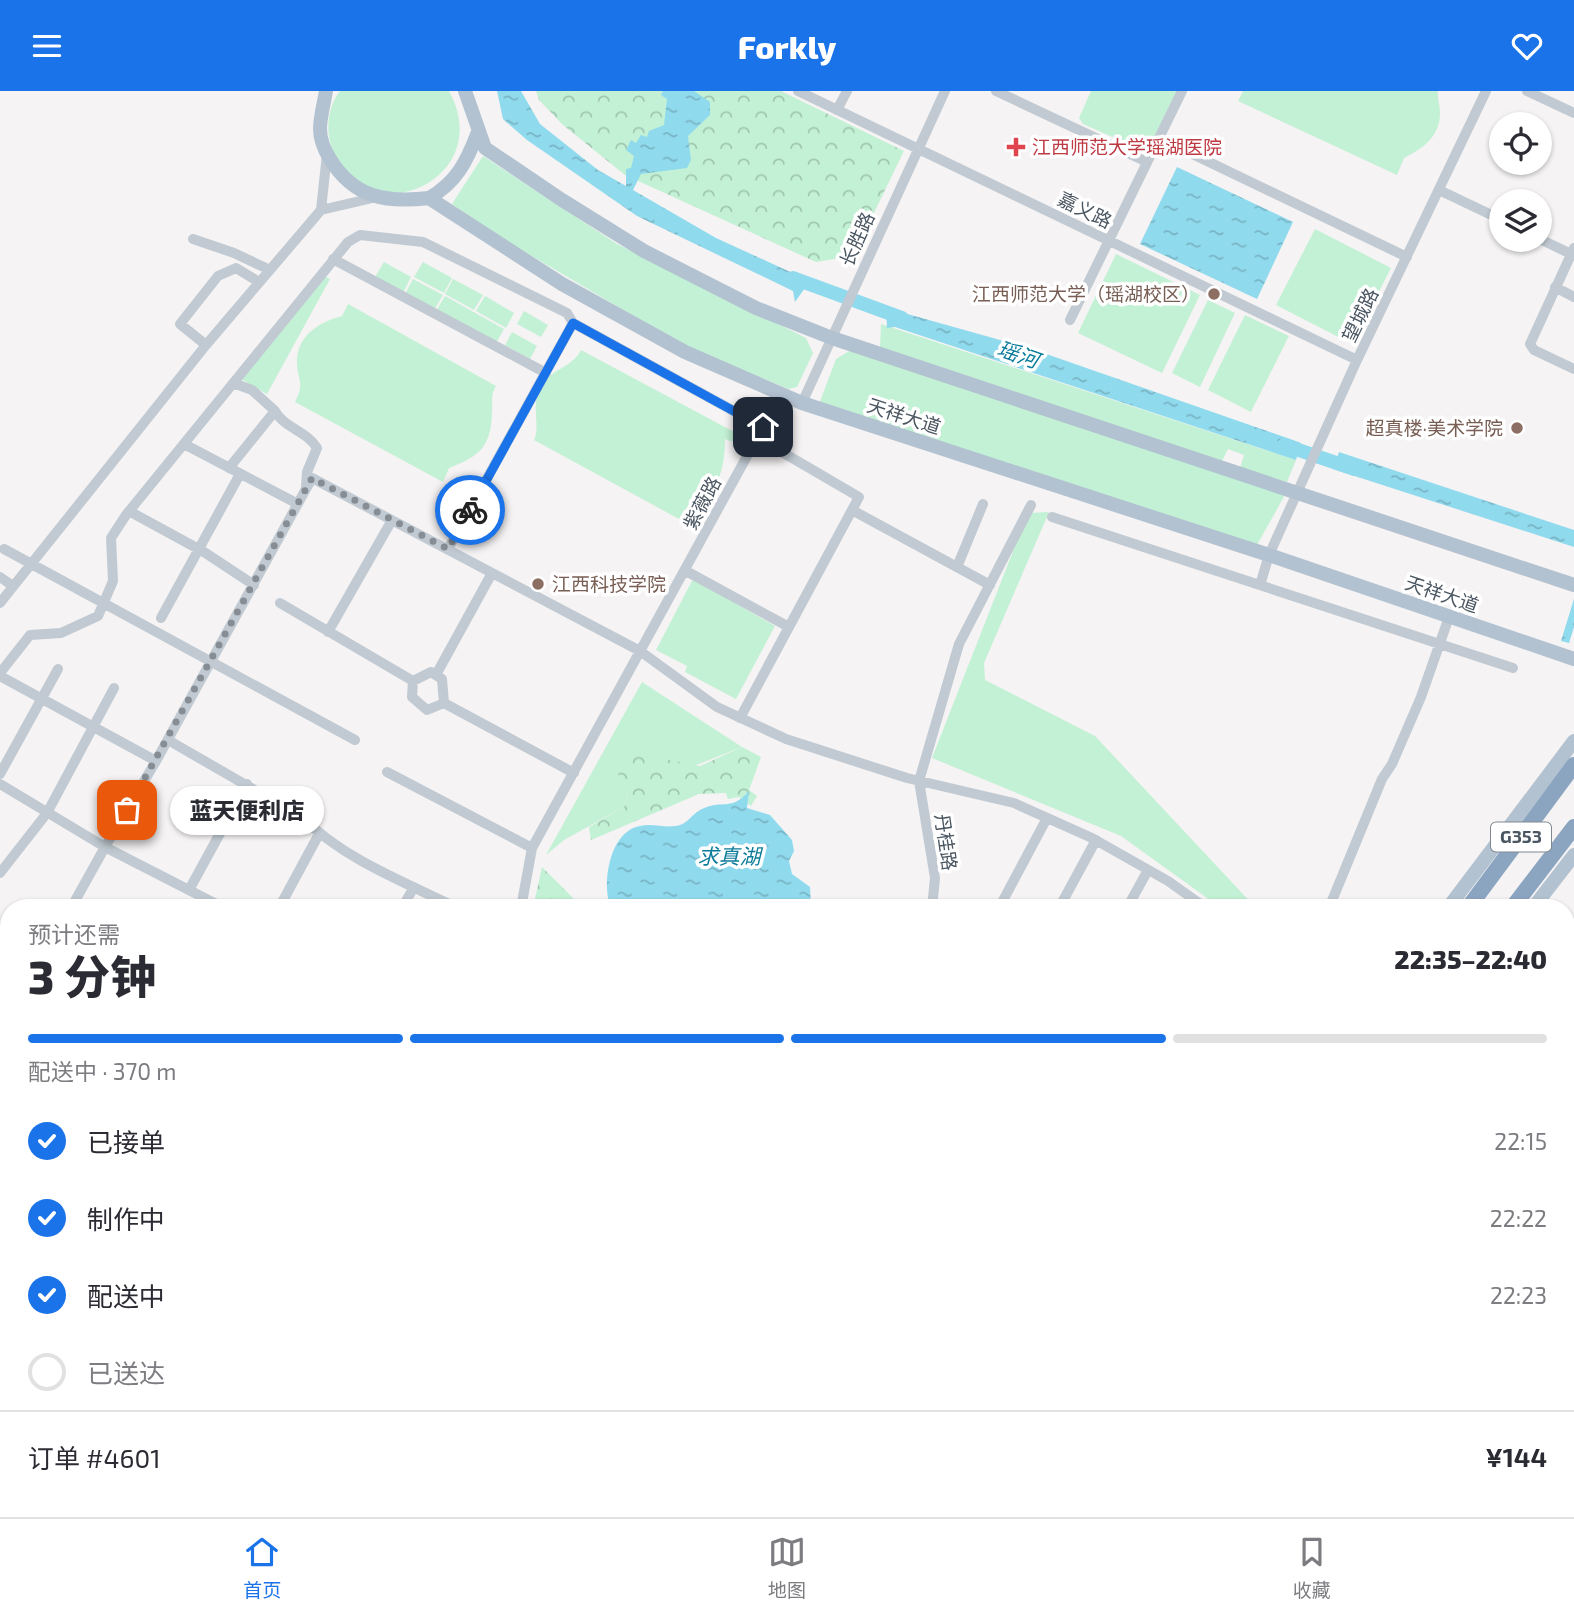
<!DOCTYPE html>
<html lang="zh">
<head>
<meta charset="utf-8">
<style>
	:root { --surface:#fff; --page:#f2f2f3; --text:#2b2b33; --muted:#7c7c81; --line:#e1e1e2; --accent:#1a73e8 }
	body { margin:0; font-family:"Exo 2","Noto Sans SC",sans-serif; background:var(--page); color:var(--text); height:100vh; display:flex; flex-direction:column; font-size:26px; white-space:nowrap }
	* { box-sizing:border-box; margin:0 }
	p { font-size:23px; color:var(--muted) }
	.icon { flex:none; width:38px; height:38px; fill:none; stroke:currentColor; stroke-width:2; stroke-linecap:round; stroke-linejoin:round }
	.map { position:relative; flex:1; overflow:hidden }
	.side { position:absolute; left:0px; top:808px; width:1575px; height:618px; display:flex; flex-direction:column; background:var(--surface); border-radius:28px 28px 0 0; box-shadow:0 2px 5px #0004 }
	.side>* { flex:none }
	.controls { position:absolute; left:1489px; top:21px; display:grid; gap:14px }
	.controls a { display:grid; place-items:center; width:63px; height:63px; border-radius:50%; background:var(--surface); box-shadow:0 2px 5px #0004; font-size:35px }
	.pin { position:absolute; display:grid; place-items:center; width:60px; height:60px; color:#fff; margin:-30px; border-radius:14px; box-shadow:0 4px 10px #0006 }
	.courier { position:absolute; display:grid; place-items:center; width:70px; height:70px; margin:-35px; border:5px solid #1a73e8; border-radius:50%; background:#fff; color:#222; box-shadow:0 2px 9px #0007 }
	.bubble { position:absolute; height:49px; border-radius:24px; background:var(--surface); box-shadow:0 2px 5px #0004; font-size:23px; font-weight:800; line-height:49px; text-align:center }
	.overview em { font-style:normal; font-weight:800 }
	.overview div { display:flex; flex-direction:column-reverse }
	.overview { display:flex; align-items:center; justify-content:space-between; height:119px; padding:0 28px }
	h1 { font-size:46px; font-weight:800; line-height:52px }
	.bar { display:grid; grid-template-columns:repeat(4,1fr); gap:10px 7px; align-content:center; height:84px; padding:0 28px }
	.bar i { height:9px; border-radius:5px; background:var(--line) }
	.bar .active { background:var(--accent) }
	.bar p { grid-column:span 4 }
	.line { display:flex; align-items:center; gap:18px; padding:0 28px; border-top:2px solid var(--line) }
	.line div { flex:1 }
	ol { padding:0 28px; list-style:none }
	li { display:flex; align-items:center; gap:21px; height:77px }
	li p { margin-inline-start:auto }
	li .icon { padding:7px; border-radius:50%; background:var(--accent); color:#fff; stroke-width:4 }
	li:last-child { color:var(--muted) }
	li i { width:38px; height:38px; border:4px solid var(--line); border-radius:50% }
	header { display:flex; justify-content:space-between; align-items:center; height:91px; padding:0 28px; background:var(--accent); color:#fff; font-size:32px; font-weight:800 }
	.tabs { display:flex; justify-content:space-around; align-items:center; height:98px; border-top:2px solid var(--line); background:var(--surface); font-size:19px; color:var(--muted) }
	.tabs a { display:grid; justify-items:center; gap:4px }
	.tabs .active { color:var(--accent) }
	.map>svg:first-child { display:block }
</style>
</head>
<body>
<header><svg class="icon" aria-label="menu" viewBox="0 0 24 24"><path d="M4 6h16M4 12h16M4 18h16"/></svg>Forkly<svg class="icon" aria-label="heart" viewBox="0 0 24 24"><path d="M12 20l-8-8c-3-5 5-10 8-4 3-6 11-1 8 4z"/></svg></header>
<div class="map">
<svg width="1574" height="1426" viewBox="0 0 1574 1426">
	<defs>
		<pattern id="forest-crowns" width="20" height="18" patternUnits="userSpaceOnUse" patternTransform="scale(1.75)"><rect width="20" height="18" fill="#c3f1d5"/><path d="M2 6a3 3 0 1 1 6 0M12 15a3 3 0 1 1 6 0" fill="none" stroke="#a0c6b0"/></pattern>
		<pattern id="water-ripples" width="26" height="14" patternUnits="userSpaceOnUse" patternTransform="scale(1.75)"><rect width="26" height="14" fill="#90daee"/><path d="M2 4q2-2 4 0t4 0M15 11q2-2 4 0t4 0" fill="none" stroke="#78b4c4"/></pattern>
	</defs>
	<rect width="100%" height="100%" fill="#f5f3f3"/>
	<!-- green -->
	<path fill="#c3f1d5" d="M340 0H449C498 89 364 148 332 57 325 39 328 15 340 0Z
		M1091 0H1177L1149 58 1142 59 1083 33 1079 27Z
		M1243 0H1438C1437 7 1440 14 1440 22 1440 45 1424 57 1404 67L1397 84 1238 10Z
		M483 65 617 153 806 247 813 262 797 296 788 298 683 254 503 148 452 113Z
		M1315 138 1391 177 1352 253 1276 214Z
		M1116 163 1200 204 1162 282 1078 242Z
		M384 171 411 186 403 202 375 186Z
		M423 171 452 187 444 202 414 186Z
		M322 184 330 188 267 303 241 288Z
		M413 188 443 204 434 219 405 203Z
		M453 188 483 204 474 219 445 203Z
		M445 205 504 238 496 252 436 220Z
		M485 205 514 222 506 237 476 220Z
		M1208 209 1235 222 1200 296 1172 282Z
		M348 213 496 295C490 306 493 309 492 321 491 356 480 365 449 377L443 391 295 311C306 291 296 288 297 268 299 243 320 231 342 225Z
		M524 220 548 234 541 246 517 233Z
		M1245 224 1289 245 1251 321 1208 299Z
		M881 233 1296 369 1287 391 1240 377 1244 364 1228 358 1222 370 880 256Z
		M512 241 537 255 530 268 505 254Z
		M581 259 736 342 732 351 725 348C725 378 717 412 684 419L679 428 534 349C541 336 530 314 541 295 551 278 573 276 581 259Z
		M851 259 1286 402 1257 454 819 313 836 268Z
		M1049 421 984 572 985 589 1095 645 1256 817H1221L1121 745 932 667 1028 422Z
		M693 488 775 535 736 608 685 581 687 575 656 559Z
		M642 591 742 656 628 701 625 715 564 749 546 764Z"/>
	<!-- forest -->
	<path fill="url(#forest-crowns)" d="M536 0H781L904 60 853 165 816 171 625 84 563 34 539 9Z
		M742 656 761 666 749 699 757 705 751 715 739 706 728 708 726 702 699 703 591 749 589 736 625 715 628 701 618 685 623 660 700 675Z
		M542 776 583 817H533Z"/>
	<!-- water -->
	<path fill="url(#water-ripples)" d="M497 0H521L540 33 598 79 626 95V78L631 77 634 65 626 59 631 49 636 52 641 44 647 46 649 40 664 34 667 8 661 4 663 0H694L710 11V24L688 45 691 69 687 77 641 83 633 99 716 147 810 190 795 211 793 200 637 125 527 49 503 28Z
		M1177 76 1293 131 1257 208 1140 153Z
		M886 217 1032 258 1293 349 1301 352 1296 369 895 236 887 237Z
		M1339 361 1574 439V456L1333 378Z
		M1574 508V536L1569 552 1561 550Z
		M749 700 747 717 770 724 792 749 794 760 789 770 792 783 810 796 811 817H611C601 795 609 740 640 735 652 732 665 737 675 735 688 734 691 723 702 718 722 708 731 721 749 700Z"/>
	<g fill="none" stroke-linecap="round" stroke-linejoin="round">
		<!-- river -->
		<path stroke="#90daee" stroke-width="14" d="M793 187 902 227
			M1284 354 1354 378"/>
		<!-- minor -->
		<path stroke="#c1cad2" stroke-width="10" d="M798 0 1357 269
			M996 0 1147 71
			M1527 0 1574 22
			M837 19 847 0
			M1159 47 1407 166
			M1439 99 1502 129
			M321 119 377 106
			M193 148 234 162 270 179
			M1540 148 1571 163
			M1574 157 1530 253 1534 259 1574 278
			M333 168 546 282
			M1555 196 1574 206
			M1070 229 1182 0
			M206 254 180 233 218 185 236 177 259 191
			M802 312 945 0
			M275 320C284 337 307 340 317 357L307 381 306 396
			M184 353 298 413
			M229 377 275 320 252 299 233 292
			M852 419 990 494
			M129 420 204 461 254 494
			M1052 426 1513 577
			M4 458 355 649
			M448 458 573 232 763 336 532 757 521 817
			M957 476 983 413
			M686 480 789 536
			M0 486 13 495
			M1260 494 1269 464 1357 269 1486 0
			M0 512 206 254 321 119 327 63
			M280 512 413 590
			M161 527 240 383
			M328 541 392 429
			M431 581 442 588 444 612 427 619 412 606 413 590Z
			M0 582 30 544 61 542 98 525 113 490 111 447 126 424 348 151 360 144 423 151 567 222 573 232
			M437 582 492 482
			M0 585 156 670
			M444 612 574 682
			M740 627 859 406 758 347
			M168 649 303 727C345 769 405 791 457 817
			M387 681 532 757
			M0 683 58 578
			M0 693 105 756 71 817
			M0 782 47 722 114 597
			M189 799 247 693
			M224 817 105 756 156 670 312 387 640 560 717 616 786 648 907 687 1014 712 1092 747 1168 790 1206 817
			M279 817 319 743
			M402 817 414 796
			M932 817 935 787 919 690 959 553 1031 414
			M999 817 1047 727
			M1059 817 1096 749
			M1127 817 1148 779
			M1329 817 1382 688 1392 673 1421 606 1449 526
			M0 877H9
			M1566 982 1574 969
			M0 1036 1 1035
			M1566 1138 1574 1145
			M1566 1372 1574 1377
			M1335 1418 1351 1426
			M409 1426 418 1418
			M1405 1426 1410 1418
			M1527 1426 1532 1418"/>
		<!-- major -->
		<path stroke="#b3c2d1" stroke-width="14" d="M326 0C324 12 320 26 320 38 320 48 325 60 330 68 354 107 386 112 429 107L562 193 685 261 802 312 1269 464 1574 568
			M465 0 485 57 562 109 644 160 756 217 832 247 1574 494
			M429 107C457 91 467 70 478 41
			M1448 817 1574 650
			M1533 817 1574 764
			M0 1046 9 1053
			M489 1418 496 1426
			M1172 1426 1175 1418
			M1249 1426 1253 1418"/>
		<!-- highway -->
		<path stroke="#8ba5c1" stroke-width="16" d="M1468 817 1574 674
			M1512 817 1574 736
			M1193 1426 1196 1418
			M1230 1426 1234 1418"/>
	</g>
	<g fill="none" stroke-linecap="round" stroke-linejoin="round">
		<!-- done -->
		<path stroke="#868d94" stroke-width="7" stroke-dasharray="0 12.6" d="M127 719 312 387 448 458 470 419"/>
		<!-- route -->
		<path stroke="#1a73e8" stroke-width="9" d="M470 419 573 232 763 336"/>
	</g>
	<!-- markers -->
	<path fill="#e0444e" stroke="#fff" stroke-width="2.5" d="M1012.5 45.5h7v7h7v7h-7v7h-7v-7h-7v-7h7z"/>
	<g fill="#8d6e63" stroke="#fff" stroke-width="2.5">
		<circle cx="1214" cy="203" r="7"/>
		<circle cx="1517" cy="337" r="7"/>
		<circle cx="538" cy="493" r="7"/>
	</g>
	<g text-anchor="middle" stroke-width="7" stroke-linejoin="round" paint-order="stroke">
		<!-- shield labels -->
		<rect fill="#fff" stroke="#808990" stroke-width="2" x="1491" y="731.5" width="60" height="29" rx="5"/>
		<g font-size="18" font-weight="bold" fill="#4a5661">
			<text x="1521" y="752">G353</text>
		</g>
		<!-- health labels -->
		<g font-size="19" fill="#be3a42" stroke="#fff" text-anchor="start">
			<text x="1032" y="63">江西师范大学瑶湖医院</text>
		</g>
		<!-- street labels -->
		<g font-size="19" fill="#4a5661" stroke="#fff">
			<text transform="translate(1085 119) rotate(26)" y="7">嘉义路</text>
			<text transform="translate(857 148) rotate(-66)" y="7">长胜路</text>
			<text transform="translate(1360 224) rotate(-64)" y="7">望城路</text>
			<text transform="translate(904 325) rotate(18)" y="7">天祥大道</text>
			<text transform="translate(702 412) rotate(-62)" y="7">紫薇路</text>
			<text transform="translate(1442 503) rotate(19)" y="7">天祥大道</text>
			<text transform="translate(946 751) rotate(82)" y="7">丹桂路</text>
		</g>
		<!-- education labels -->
		<g font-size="19" fill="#785e54" stroke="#fff" text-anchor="end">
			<text x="1200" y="210">江西师范大学（瑶湖校区）</text>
			<text x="1503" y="344">超真楼·美术学院</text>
			<text x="552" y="500" text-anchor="start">江西科技学院</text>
		</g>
		<!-- water labels -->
		<g font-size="21" font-style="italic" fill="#0c7c9b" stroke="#fff">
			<text transform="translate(1018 264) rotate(19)" y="7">瑶河</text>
			<text x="729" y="773">求真湖</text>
		</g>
	</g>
</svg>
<div class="controls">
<a><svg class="icon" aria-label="locate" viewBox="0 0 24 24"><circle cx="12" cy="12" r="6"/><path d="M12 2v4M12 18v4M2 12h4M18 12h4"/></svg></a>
<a><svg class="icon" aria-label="layers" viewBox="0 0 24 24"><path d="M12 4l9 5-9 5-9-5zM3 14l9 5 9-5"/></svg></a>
</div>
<div class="pin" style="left:127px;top:719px;background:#ea580c"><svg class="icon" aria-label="bag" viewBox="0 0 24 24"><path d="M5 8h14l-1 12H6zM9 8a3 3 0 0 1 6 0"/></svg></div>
<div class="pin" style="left:763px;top:336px;background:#1f2937"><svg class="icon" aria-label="home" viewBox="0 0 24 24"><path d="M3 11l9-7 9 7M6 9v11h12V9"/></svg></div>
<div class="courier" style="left:470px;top:419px"><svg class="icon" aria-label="bike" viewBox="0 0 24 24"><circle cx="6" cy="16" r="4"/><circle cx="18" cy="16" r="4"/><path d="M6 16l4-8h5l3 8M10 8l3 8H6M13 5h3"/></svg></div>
<div class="bubble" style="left:170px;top:695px;width:154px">蓝天便利店</div>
<section class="side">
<div class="overview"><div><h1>3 分钟</h1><p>预计还需</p></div><em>22:35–22:40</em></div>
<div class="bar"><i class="active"></i><i class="active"></i><i class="active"></i><i></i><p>配送中 · 370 m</p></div>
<ol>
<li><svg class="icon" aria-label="check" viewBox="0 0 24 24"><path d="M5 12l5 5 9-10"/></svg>已接单<p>22:15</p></li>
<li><svg class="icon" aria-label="check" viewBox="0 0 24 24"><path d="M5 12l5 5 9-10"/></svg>制作中<p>22:22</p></li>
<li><svg class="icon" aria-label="check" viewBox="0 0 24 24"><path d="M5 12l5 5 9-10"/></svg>配送中<p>22:23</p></li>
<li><i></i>已送达</li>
</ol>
<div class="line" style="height:91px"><div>订单 #4601</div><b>¥144</b></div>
</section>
</div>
<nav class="tabs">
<a class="active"><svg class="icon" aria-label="home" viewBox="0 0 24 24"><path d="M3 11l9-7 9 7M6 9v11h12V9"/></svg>首页</a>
<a><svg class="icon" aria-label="map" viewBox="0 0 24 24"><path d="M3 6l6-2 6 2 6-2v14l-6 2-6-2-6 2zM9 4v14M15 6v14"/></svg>地图</a>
<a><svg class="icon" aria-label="saved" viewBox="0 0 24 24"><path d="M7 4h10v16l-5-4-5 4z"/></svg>收藏</a>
</nav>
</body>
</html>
